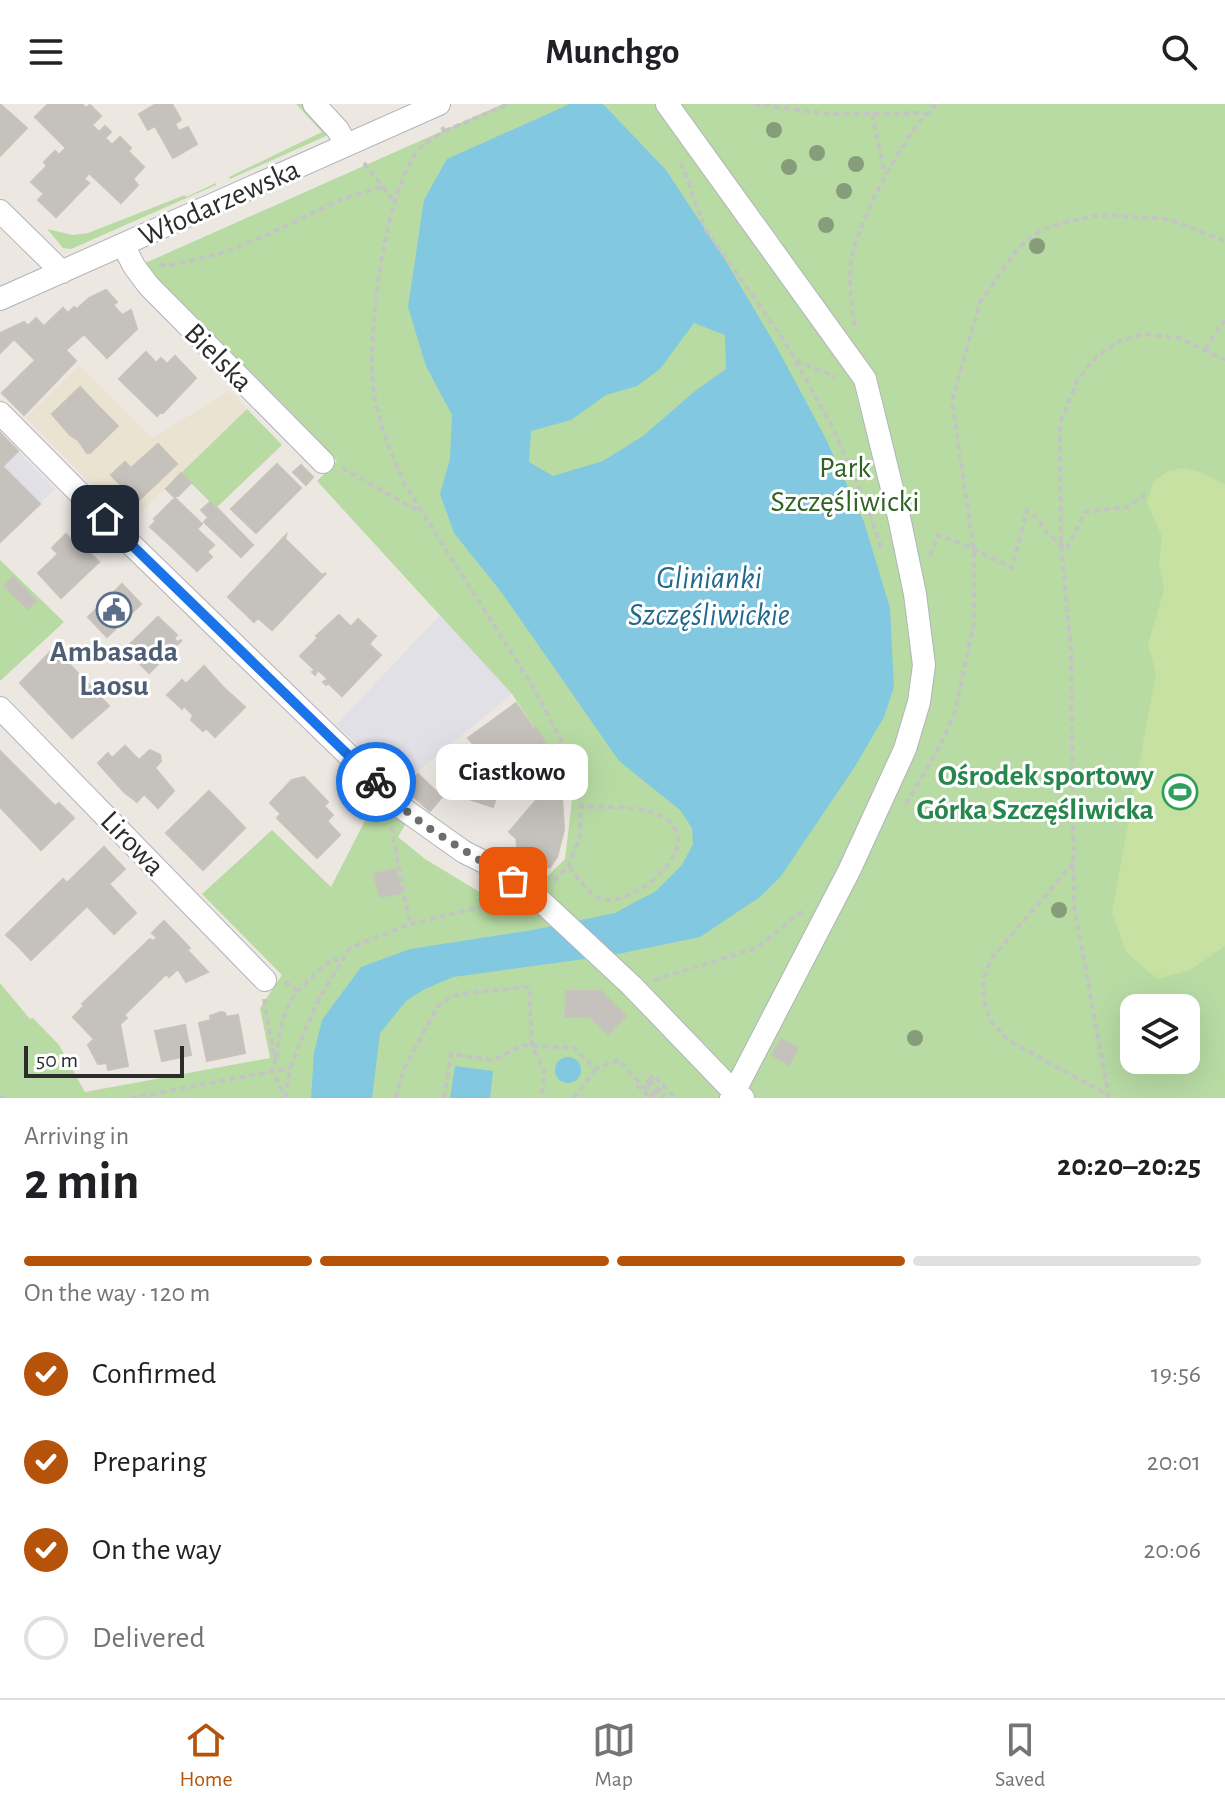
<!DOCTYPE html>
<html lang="en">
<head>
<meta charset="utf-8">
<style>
	:root { --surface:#fff; --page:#f6f6f6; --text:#202124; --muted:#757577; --line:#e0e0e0; --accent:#b45309 }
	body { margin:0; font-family:"Alegreya Sans",sans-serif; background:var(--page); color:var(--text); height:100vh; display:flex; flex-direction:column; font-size:30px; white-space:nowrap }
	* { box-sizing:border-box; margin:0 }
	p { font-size:26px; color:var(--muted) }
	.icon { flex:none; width:44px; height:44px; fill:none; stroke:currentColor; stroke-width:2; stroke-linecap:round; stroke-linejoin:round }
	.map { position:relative; height:994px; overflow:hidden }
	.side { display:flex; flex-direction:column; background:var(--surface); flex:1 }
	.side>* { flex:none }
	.buttons { position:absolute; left:1120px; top:890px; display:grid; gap:16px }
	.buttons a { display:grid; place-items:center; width:80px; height:80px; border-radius:16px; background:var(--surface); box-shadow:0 8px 32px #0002; font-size:40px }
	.scale { position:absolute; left:24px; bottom:20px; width:160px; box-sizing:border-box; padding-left:8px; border:4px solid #2c2c2c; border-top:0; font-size:22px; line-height:28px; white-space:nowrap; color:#2c2c2c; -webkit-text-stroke:6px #fff; paint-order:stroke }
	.pin { position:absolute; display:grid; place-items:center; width:68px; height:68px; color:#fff; margin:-34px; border-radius:16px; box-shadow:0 4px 12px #0006 }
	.courier { position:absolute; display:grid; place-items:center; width:80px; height:80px; margin:-40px; border:6px solid #1a73e8; border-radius:50%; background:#fff; color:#222; box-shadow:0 2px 10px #0007 }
	.bubble { position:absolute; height:56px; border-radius:16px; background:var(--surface); box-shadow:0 8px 32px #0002; font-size:26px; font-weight:700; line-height:56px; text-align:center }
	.head em { font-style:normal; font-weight:700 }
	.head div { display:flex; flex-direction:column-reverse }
	.head { display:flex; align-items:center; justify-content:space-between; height:136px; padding:0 24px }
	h1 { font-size:52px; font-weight:700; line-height:60px }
	.bar { display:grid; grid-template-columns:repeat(4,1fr); gap:12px 8px; align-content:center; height:96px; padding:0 24px }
	.bar i { height:10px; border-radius:6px; background:var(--line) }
	.bar .active { background:var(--accent) }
	.bar p { grid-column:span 4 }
	ol { padding:0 24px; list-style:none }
	li { display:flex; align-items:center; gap:24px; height:88px }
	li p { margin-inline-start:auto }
	li .icon { padding:8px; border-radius:50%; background:var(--accent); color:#fff; stroke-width:4 }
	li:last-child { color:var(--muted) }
	li i { width:44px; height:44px; border:4px solid var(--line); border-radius:50% }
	header { display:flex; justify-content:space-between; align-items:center; height:104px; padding:0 24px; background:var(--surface); font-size:36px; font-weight:700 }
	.tabs { display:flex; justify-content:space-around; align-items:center; height:112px; border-top:2px solid var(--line); background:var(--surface); font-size:22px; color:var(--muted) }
	.tabs a { display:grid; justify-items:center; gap:4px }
	.tabs .active { color:var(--accent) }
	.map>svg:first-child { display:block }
</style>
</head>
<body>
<header><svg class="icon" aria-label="menu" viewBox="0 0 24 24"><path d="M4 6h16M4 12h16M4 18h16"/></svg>Munchgo<svg class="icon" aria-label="search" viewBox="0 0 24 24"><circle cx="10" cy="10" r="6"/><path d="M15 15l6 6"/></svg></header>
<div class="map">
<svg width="1225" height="994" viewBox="0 0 1225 994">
	<rect width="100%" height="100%" fill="#ece7e1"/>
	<!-- industrial -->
	<path fill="#e1e0e6" d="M0 329 55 385 0 438Z
		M440 511 512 590 401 681 336 621Z"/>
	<!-- education -->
	<path fill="#ebe3d2" d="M80 261 152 334 229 287 247 305 129 420 26 313Z"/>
	<!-- green -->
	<path fill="#b8dba4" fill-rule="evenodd" d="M296 0H302L328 26 326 32 230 75 229 73 322 28Z
		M503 0H1225V994H0V879L30 915 33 914 59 941 85 988 270 954 260 904 282 871 202 790 272 726 331 783 375 697 381 696 406 719 398 733 425 755 483 790 495 778 511 790 539 773 548 772 565 755 572 696 564 669 512 590 317 377 337 357 143 160ZM1134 904H1186V956H1134Z
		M216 79V81L71 145 63 144 47 125 73 131 88 129 185 91 186 93Z
		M247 305 282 341 216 404 181 369Z
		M0 456 64 518 0 577Z"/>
	<!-- pitch -->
	<path fill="#c7e1a2" d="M1184 364 1197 367 1225 380V842L1190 866 1157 875 1126 848 1112 808 1156 569 1148 541 1164 486 1159 461 1162 433 1147 398 1153 378 1168 367Z"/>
	<!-- water -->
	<path fill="#81c8e0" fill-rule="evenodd" d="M570 0H603L666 66 724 154 776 242 825 333 864 418 890 504 894 583 884 613 854 664 781 772 760 793 700 833 613 851 453 873 425 885 406 897 380 929 372 994H311L314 949 322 916 361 863 410 845 533 826 615 809 656 787 682 761 693 740 692 724 680 706 619 657 502 489 454 429 440 390 450 355 452 311 426 262 408 203 424 96 447 55ZM694 219 725 231 726 265 695 287 643 332 603 357 553 372 529 358 531 327 571 316 606 291 637 282 660 265Z
		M555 966a13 13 0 1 1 26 0a13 13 0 1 1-26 0Z
		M455 962 493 967 490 994H450Z"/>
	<!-- building -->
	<path fill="#c5c1bc" stroke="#c7c3ba" stroke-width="2" d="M0 0 27 24 0 52Z
		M48 0H82L86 4 90 1 101 12 92 21 99 28 105 22 111 28 105 34 112 41 120 33 131 44 128 47 144 63 133 75 138 81 121 99 89 69 84 75 89 79 56 113 38 96 44 90 31 78 47 62 44 58 55 47 59 51 66 44 35 13Z
		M156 0H172L181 16 175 20 179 27 188 23 197 40 173 54 155 22 148 26 139 10Z
		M106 186 117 198 113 201 122 211 131 206 137 225 107 254 84 230 66 246 43 223 63 204 68 209 74 203 77 205 89 194Z
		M36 214 56 236 35 256 14 235 0 249V229L24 218 28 222Z
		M56 236 76 257 24 311 2 289Z
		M146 248 156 259 161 254 167 260 175 252 196 274 163 309 161 308 157 312 119 275Z
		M80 283 99 303 70 331 52 310Z
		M99 303 118 322 90 349H87L78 336 70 331Z
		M0 329 18 347 0 365Z
		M158 340 177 360 137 398 111 371 125 358 131 364Z
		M277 360 301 384 256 429 231 405Z
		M301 361 313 373 306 381 293 368Z
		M2 362 40 400 0 438V365Z
		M181 369 191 379 178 392H173L166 385Z
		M175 394 202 420 175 446 150 423 156 417 154 415Z
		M210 398 216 404 208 413 201 406Z
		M217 404 253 441 241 453 204 418Z
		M197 425 214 441 207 448 212 453 197 467 175 446Z
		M66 430 84 450 88 447 99 458 61 494 38 469 58 450 52 444Z
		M286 431 285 435 322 471 326 469 272 526 258 514 254 518 228 493Z
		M13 473 36 497 28 505 4 482Z
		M122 480 141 500 107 533 88 513Z
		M339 511 351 523 358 515 376 532 369 540 381 551 342 592 328 579 326 581 323 578 328 575 318 566 315 571 312 568 315 566 300 552 318 534 316 532Z
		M158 513 177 531 174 534 177 538 182 536 149 569 125 545Z
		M54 544 109 602 72 634 20 579Z
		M204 562 223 583 191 616 193 611 184 602 182 605 167 591 182 576 186 580Z
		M223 583 245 603 215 633 206 624 203 627 191 616Z
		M516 599 533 624 538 637 507 659 480 649 468 634Z
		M535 622 564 669 568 682 559 683 552 669 544 679 525 646 538 637Z
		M473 640 480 649 507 658 493 703 457 691Z
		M125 642 139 656 150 646 160 651 161 657 155 664 174 687 158 704 144 690 137 698 124 688 98 659 108 649 112 654Z
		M0 647 55 702 59 699 74 714 41 746 0 703Z
		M552 669 562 692 564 726 557 753 550 763 540 765 518 748 516 734 509 728 538 694 546 674Z
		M418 670 442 693 430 707 405 685Z
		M304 673 328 698 324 702 333 711 327 717 340 731 317 754 277 714 281 710 270 699 292 676Z
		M209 687 227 705 185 748 166 729Z
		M227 705 245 724 203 766 185 748Z
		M104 743 116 756 20 844 6 831 63 775 67 779Z
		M116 756 125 765 109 780 136 809 114 830 87 802 31 856 20 844Z
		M396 765 401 789 380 793 374 770Z
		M164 817 190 844 187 846 208 868 186 878 178 865 169 873 166 870 124 911 127 914 120 920 128 962 108 966 107 959 98 960 88 941 94 935 73 913 84 902 82 900 150 835 153 837 157 834 152 829Z
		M566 887H601L626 912 608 930 590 913H565Z
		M221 908 225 909 226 913 238 911 245 949 207 957 199 919 211 916 210 912Z
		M185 921 191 951 162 957 155 927Z
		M781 935 798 944 789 961 772 951Z"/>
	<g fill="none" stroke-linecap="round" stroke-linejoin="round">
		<!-- street casing -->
		<g stroke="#b1b3bb" stroke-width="24">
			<path id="street" d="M314 0 338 26 346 41
				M667 0 865 275 899 413 915 490 924 561 919 598 905 645 849 767 731 994
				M0 107 62 168
				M123 141 134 162 148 181 323 358
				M0 195 439 0
				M0 309 105 415 405 706 464 748 494 763 542 798 632 882 734 988 743 994
				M0 604 265 876"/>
		</g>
		<!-- path -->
		<path stroke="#c4c4c4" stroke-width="4" stroke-dasharray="6 4" stroke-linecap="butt" d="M754 0 828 10 925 9
			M872 10 885 70
			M442 23 444 27C437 33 426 38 419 45 384 87 368 227 373 282 377 316 391 350 405 381L532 581 559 633 577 675 581 697 580 732 568 763 551 780
			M445 27 509 0
			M364 59 393 96
			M681 59 705 124 785 238 832 322 869 407 882 446
			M160 160 167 162 219 150 269 130 342 95 383 83
			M855 222C851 203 849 178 851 159 856 119 906 25 937 0
			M1205 245 1225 216
			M796 257 836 273
			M342 364 418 407
			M930 452 938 431 963 440 1012 464 1027 406 1036 413 1048 430 1067 445 1085 408 1127 403 1145 391
			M906 700 941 640 955 607 974 519V447L952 297 980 198 1019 143 1042 126 1066 118 1101 111 1168 115 1225 137
			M391 723 410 820
			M1073 759 992 854 983 875 984 896 991 918 1009 937 1107 990
			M569 763C577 772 588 789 598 794 628 810 721 735 654 709 633 701 603 704 581 702
			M654 876 757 844 803 806
			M285 878 297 886
			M264 895 275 958 272 967 284 990
			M276 954C285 894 288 894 334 854L340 861
			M649 976 664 990 661 993 647 978 644 982 656 994
			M649 976 653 971 675 994
			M0 993 5 994
			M131 994 290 964
			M285 994 290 964 307 922 320 893 350 844 410 820 505 797
			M396 994 403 967 438 902 450 893 467 889 529 883 532 941 544 967 542 994
			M444 994 451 950 493 956 523 941 574 944 596 965 618 956 640 979 638 982 650 994
			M574 994 596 965
			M1109 994 1074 801 1071 545 1061 440 1060 319 1077 277 1097 252 1119 237 1145 230 1179 234 1225 256"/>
		<!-- street -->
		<use href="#street" stroke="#fff" stroke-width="22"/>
	</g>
	<!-- trees -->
	<g fill="#869d79">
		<circle cx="774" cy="26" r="8"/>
		<circle cx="817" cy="49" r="8"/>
		<circle cx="856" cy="60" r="8"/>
		<circle cx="789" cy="63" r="8"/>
		<circle cx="844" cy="87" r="8"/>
		<circle cx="826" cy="121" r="8"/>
		<circle cx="1037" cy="142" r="8"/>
		<circle cx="1059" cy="806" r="8"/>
		<circle cx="915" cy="934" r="8"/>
	</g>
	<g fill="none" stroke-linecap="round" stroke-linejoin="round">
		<!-- done -->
		<path stroke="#6f6d6b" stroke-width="8" stroke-dasharray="0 14.4" d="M376 678 405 706 427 723 513 777"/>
		<!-- route -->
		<path stroke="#1a73e8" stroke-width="10" d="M105 415 376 678"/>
	</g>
	<!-- icons -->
	<defs>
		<g id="civic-ring" transform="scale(1.8)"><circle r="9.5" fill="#fff" stroke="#5c6f8a" stroke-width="1.5"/><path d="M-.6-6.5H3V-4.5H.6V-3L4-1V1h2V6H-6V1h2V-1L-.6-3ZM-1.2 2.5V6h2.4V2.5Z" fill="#5c6f8a"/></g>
		<g id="stadium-ring" transform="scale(1.8)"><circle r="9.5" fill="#fff" stroke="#2e9e5b" stroke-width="1.5"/><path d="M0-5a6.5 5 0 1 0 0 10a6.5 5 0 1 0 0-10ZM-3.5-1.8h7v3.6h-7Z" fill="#2e9e5b"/></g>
	</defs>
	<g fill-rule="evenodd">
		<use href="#civic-ring" x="114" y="506"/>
		<use href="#stadium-ring" x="1180" y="688"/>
	</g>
	<g text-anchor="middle" stroke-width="6" stroke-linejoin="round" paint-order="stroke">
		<!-- street labels -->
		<g font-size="30" fill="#2c2c2c" stroke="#fff">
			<text transform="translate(219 98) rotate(-24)" y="10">Włodarzewska</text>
			<text transform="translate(219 253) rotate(45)" y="10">Bielska</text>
			<text transform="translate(133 739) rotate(46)" y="10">Lirowa</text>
		</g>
		<!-- park labels -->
		<g font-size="30" fill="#326124" stroke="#fff">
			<text x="845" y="373">Park<tspan x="845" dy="34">Szczęśliwicki</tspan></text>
		</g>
		<!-- service labels -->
		<g font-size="30" font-weight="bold" fill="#4e5e75" stroke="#fff">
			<text x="114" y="557">Ambasada<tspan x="114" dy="34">Laosu</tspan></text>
		</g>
		<!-- leisure labels -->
		<g font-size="30" font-weight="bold" fill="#27864d" stroke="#fff" text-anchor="end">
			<text x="1154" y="681">Ośrodek sportowy<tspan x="1154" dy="34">Górka Szczęśliwicka</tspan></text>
		</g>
		<!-- water labels -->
		<g font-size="32" font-style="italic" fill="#1f698e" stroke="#fff">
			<text x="709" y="484">Glinianki<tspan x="709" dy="37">Szczęśliwickie</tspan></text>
		</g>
	</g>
</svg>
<div class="buttons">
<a><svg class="icon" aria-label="layers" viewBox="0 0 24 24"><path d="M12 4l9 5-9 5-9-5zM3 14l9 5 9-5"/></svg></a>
</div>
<div class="scale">50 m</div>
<div class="pin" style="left:513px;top:777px;background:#ea580c"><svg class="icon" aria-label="bag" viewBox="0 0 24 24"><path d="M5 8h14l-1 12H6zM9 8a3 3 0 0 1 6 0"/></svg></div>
<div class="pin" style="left:105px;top:415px;background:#1f2937"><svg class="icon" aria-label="home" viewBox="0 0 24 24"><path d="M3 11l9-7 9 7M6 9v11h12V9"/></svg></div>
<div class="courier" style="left:376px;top:678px"><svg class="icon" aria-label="bike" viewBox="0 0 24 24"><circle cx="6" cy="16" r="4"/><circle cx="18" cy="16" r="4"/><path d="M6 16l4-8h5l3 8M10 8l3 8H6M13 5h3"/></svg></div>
<div class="bubble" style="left:436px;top:640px;width:152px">Ciastkowo</div>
</div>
<section class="side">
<div class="head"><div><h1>2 min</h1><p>Arriving in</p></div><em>20:20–20:25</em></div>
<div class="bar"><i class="active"></i><i class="active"></i><i class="active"></i><i></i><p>On the way · 120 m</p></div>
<ol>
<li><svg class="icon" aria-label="check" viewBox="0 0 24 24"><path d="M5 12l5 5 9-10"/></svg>Confirmed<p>19:56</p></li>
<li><svg class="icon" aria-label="check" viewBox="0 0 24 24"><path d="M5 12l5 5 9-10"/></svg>Preparing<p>20:01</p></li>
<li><svg class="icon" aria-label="check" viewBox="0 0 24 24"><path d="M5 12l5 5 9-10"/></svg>On the way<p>20:06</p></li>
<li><i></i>Delivered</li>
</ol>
</section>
<nav class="tabs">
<a class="active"><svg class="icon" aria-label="home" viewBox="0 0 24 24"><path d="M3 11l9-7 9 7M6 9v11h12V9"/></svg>Home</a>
<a><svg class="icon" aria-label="map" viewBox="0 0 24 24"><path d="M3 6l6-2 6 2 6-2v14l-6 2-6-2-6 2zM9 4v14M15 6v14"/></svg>Map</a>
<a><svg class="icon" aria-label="saved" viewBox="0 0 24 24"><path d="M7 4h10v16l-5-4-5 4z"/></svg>Saved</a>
</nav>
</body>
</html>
